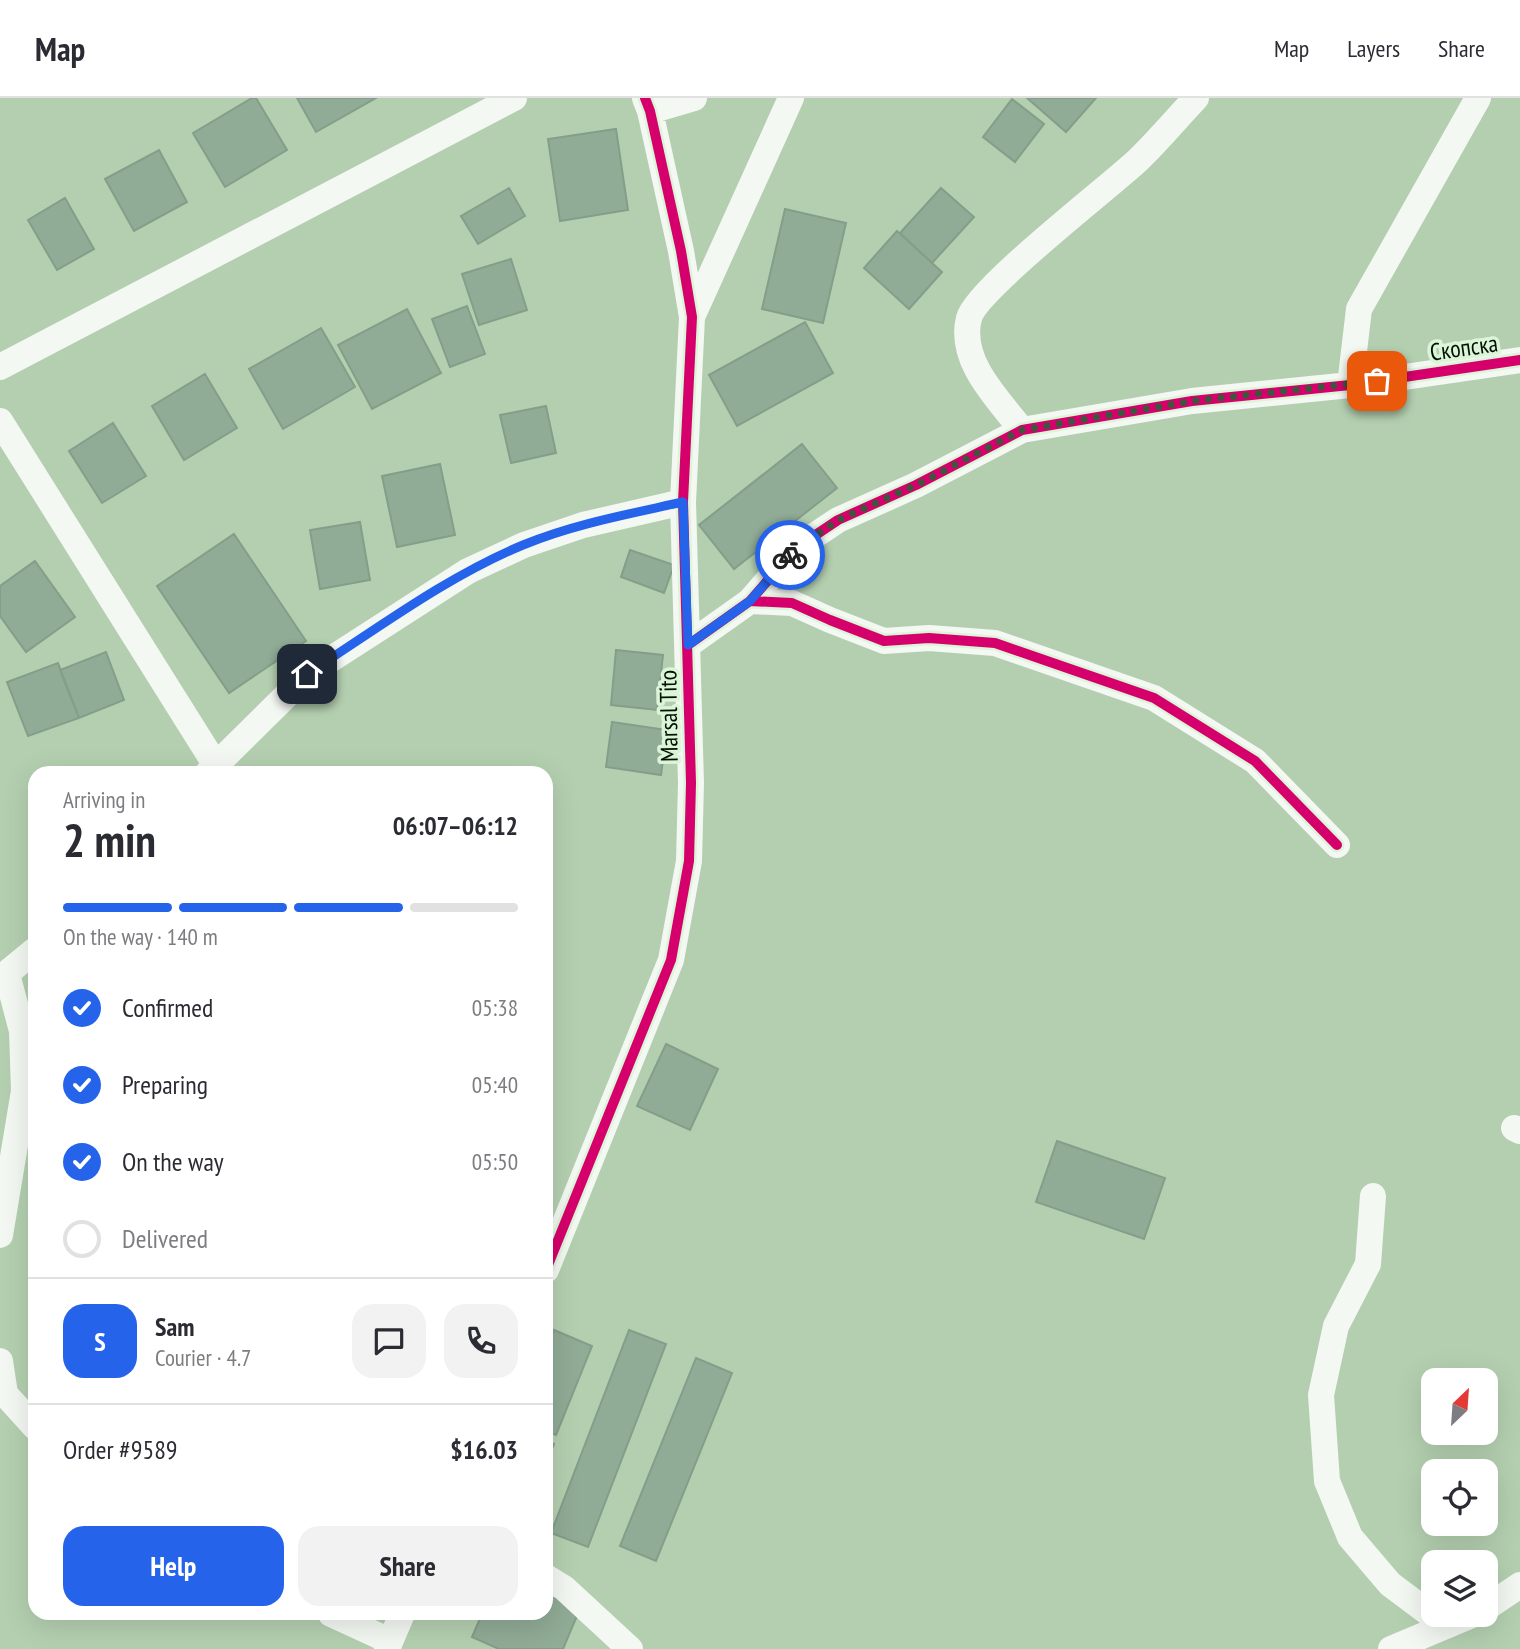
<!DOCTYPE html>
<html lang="en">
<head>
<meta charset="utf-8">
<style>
	:root { --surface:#fff; --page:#f2f2f3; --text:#2b2b33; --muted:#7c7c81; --line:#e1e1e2; --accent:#2563eb }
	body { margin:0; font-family:"PT Sans Narrow",sans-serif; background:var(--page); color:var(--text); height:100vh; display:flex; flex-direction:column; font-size:26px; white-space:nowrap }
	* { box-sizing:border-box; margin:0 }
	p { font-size:23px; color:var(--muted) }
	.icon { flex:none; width:38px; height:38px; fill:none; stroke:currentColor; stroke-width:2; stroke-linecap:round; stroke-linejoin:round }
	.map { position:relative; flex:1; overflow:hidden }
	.side { position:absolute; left:28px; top:668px; width:525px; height:854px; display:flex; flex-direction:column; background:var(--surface); border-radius:21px; box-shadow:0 7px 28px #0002 }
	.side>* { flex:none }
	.needle { width:46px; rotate:25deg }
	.controls { position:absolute; left:1421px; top:1270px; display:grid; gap:14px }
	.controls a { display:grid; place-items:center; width:77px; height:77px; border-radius:14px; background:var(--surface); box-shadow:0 7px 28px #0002; font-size:35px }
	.pin { position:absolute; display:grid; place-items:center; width:60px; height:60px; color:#fff; margin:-30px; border-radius:14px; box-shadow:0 4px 10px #0006 }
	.courier { position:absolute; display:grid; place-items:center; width:70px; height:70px; margin:-35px; border:5px solid #2563eb; border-radius:50%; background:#fff; color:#222; box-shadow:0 2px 9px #0007 }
	.headline em { font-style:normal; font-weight:700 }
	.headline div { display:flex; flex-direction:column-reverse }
	.headline { display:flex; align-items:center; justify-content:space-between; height:119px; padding:0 35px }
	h1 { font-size:46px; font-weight:700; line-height:52px }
	.bar { display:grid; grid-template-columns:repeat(4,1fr); gap:10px 7px; align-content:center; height:84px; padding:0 35px }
	.bar i { height:9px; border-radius:5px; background:var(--line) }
	.bar .on { background:var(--accent) }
	.bar p { grid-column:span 4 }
	.line { display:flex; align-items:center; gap:18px; padding:0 35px; border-top:2px solid var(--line) }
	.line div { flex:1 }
	.round { display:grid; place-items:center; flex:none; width:74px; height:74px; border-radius:21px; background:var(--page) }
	ol { padding:0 35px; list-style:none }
	li { display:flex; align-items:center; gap:21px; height:77px }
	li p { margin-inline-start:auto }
	li .icon { padding:7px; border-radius:50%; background:var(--accent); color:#fff; stroke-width:4 }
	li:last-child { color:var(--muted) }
	li i { width:38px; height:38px; border:4px solid var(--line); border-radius:50% }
	.primary-button { display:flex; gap:14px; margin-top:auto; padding:14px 35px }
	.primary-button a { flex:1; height:80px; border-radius:21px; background:var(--accent); color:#fff; font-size:28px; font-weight:700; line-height:80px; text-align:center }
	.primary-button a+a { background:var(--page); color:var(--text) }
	header { display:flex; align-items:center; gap:42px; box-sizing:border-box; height:98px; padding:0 35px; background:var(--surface); border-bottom:2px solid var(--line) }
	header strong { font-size:33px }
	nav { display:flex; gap:38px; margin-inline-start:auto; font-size:24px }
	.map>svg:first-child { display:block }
</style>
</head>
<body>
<header>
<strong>Map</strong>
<nav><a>Map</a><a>Layers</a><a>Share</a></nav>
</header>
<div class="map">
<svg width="1520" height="1551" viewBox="0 0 1520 1551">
	<rect width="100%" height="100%" fill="#b4cfb0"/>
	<!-- building -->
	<path fill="#90ab96" stroke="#839e89" stroke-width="2" d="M252 0H256L287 52 225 89 193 35Z
		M297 0H376L316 34Z
		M1027 0H1096L1066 34Z
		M1012 1 1044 26 1015 64 983 39Z
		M616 31 628 112 560 123 548 41Z
		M159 52 187 104 134 133 105 81Z
		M509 90 525 118 478 146 461 118Z
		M941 90 974 119 932 165 900 135Z
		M65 100 94 151 57 172 28 122Z
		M785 111 846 125 823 225 762 211Z
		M897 133 942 174 909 211 864 170Z
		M511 161 527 212 479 227 462 176Z
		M467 208 485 256 450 269 432 221Z
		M407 211 441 275 372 311 338 247Z
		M805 224 833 275 737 328 709 277Z
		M321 230 355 289 283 331 249 271Z
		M205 276 237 330 184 362 152 308Z
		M546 308 556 355 511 365 500 317Z
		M113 325 146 378 102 405 69 353Z
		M802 346 837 390 734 471 699 427Z
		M440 366 455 437 397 449 382 378Z
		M360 424 370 482 320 491 310 432Z
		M234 436 306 543 229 595 157 488Z
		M630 452 674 467 664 495 621 479Z
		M35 463 75 519 26 554 0 518V488Z
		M616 552 663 557 657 612 611 607Z
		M106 554 124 602 79 620 60 572Z
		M58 565 79 620 28 638 7 584Z
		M612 624 667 632 661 677 606 669Z
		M666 946 718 971 690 1032 637 1008Z
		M1057 1043 1165 1080 1144 1141 1036 1104Z
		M554 1232 592 1248 556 1337 546 1333V1253Z
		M629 1232 666 1246 588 1449 551 1435Z
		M696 1260 732 1275 656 1463 620 1448Z
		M546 1342 554 1346 546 1365Z
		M546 1490 582 1506 563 1551H499L472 1539 482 1516H546Z"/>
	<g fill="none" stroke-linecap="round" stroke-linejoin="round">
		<!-- minor -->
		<path stroke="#f4f8f3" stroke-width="26" d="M650 13 694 0
			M692 219 791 0
			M0 269 514 0
			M1350 287 1359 211 1478 0
			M0 323 215 666
			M1022 332C998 301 958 263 969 220 976 192 1108 90 1137 63 1158 43 1176 21 1196 0
			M750 503 792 505 830 522 884 543 929 540 995 545 1154 600 1255 663 1337 747
			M688 547 750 503 796 450 838 422 916 387 1022 332 1192 303 1350 287 1520 262
			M207 676 308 576 468 473 524 447 583 427 683 404
			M0 881 35 852
			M1514 1030 1520 1033
			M1373 1098 1368 1166 1336 1228 1321 1297 1327 1383 1350 1439 1390 1486 1446 1528
			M0 1137 24 993 22 933 7 876
			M546 1172 671 862 689 763 691 685 683 404 692 219 681 153 650 13 645 0
			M0 1263 5 1296 35 1329
			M546 1479 564 1490 630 1551
			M1486 1510 1520 1487
			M331 1516 390 1543
			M387 1551 402 1516
			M1391 1551 1472 1517"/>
		<!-- cycleway casing -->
		<g stroke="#dcf5d9" stroke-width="15">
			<path id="cycleway" d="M750 503 792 505 830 522 884 543 929 540 995 545 1154 600 1255 663 1337 747
				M688 547 750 503 796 450 838 422 916 387 1022 332 1192 303 1350 287 1520 262
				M546 1172 671 862 689 763 691 685 683 404 692 219 681 153 650 13 645 0"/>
		</g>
		<!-- cycleway -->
		<use href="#cycleway" stroke="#d6006c" stroke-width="10"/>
	</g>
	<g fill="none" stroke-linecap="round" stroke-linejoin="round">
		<!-- done -->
		<path stroke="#40543e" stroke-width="7" stroke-dasharray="0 12.6" d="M790 457 796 450 838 422 916 387 1022 332 1192 303 1377 283"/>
		<!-- route -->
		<path stroke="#2563eb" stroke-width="9" d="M307 576C377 531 446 479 523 447 574 426 629 416 683 404L688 547 750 503 790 457"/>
	</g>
	<g text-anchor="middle" stroke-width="7" stroke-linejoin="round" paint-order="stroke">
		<!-- street labels -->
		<g font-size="24" fill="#021101" stroke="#dcf5d9">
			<text transform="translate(1464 250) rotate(-8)" y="8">Скопска</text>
			<text transform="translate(669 618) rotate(-91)" y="8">Marsal Tito</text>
		</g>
	</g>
</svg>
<div class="controls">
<a><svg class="needle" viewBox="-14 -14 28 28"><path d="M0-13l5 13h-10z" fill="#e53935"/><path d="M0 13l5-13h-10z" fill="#7c7c81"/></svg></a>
<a><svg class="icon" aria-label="locate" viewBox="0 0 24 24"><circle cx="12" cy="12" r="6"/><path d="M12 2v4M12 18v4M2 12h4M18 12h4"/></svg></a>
<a><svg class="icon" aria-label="layers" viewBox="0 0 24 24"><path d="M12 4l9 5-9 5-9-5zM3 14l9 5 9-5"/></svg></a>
</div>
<div class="pin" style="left:1377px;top:283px;background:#ea580c"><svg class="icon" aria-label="bag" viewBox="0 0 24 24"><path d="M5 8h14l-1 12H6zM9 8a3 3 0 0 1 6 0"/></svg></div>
<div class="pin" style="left:307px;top:576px;background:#1f2937"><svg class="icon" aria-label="home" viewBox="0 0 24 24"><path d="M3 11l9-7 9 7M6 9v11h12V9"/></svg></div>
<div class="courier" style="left:790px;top:457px"><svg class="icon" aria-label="bike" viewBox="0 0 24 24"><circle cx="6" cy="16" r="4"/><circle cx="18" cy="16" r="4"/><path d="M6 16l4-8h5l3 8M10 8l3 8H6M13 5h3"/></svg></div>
<section class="side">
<div class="headline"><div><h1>2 min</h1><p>Arriving in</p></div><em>06:07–06:12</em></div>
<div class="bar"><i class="on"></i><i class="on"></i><i class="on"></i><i></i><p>On the way · 140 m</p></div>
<ol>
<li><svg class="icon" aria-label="check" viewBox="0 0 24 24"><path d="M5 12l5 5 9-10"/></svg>Confirmed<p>05:38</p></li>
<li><svg class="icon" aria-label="check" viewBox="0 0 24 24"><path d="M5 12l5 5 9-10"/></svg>Preparing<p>05:40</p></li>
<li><svg class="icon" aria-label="check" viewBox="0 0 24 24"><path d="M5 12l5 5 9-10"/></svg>On the way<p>05:50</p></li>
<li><i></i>Delivered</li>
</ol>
<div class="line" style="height:126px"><b class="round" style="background:var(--accent);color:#fff">S</b><div><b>Sam</b><p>Courier · 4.7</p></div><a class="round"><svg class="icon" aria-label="chat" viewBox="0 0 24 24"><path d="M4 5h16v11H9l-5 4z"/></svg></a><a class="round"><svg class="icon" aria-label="phone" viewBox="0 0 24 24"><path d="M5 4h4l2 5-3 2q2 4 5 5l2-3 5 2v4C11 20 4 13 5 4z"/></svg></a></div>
<div class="line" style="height:91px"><div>Order #9589</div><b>$16.03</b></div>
<div class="primary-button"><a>Help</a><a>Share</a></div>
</section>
</div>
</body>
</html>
